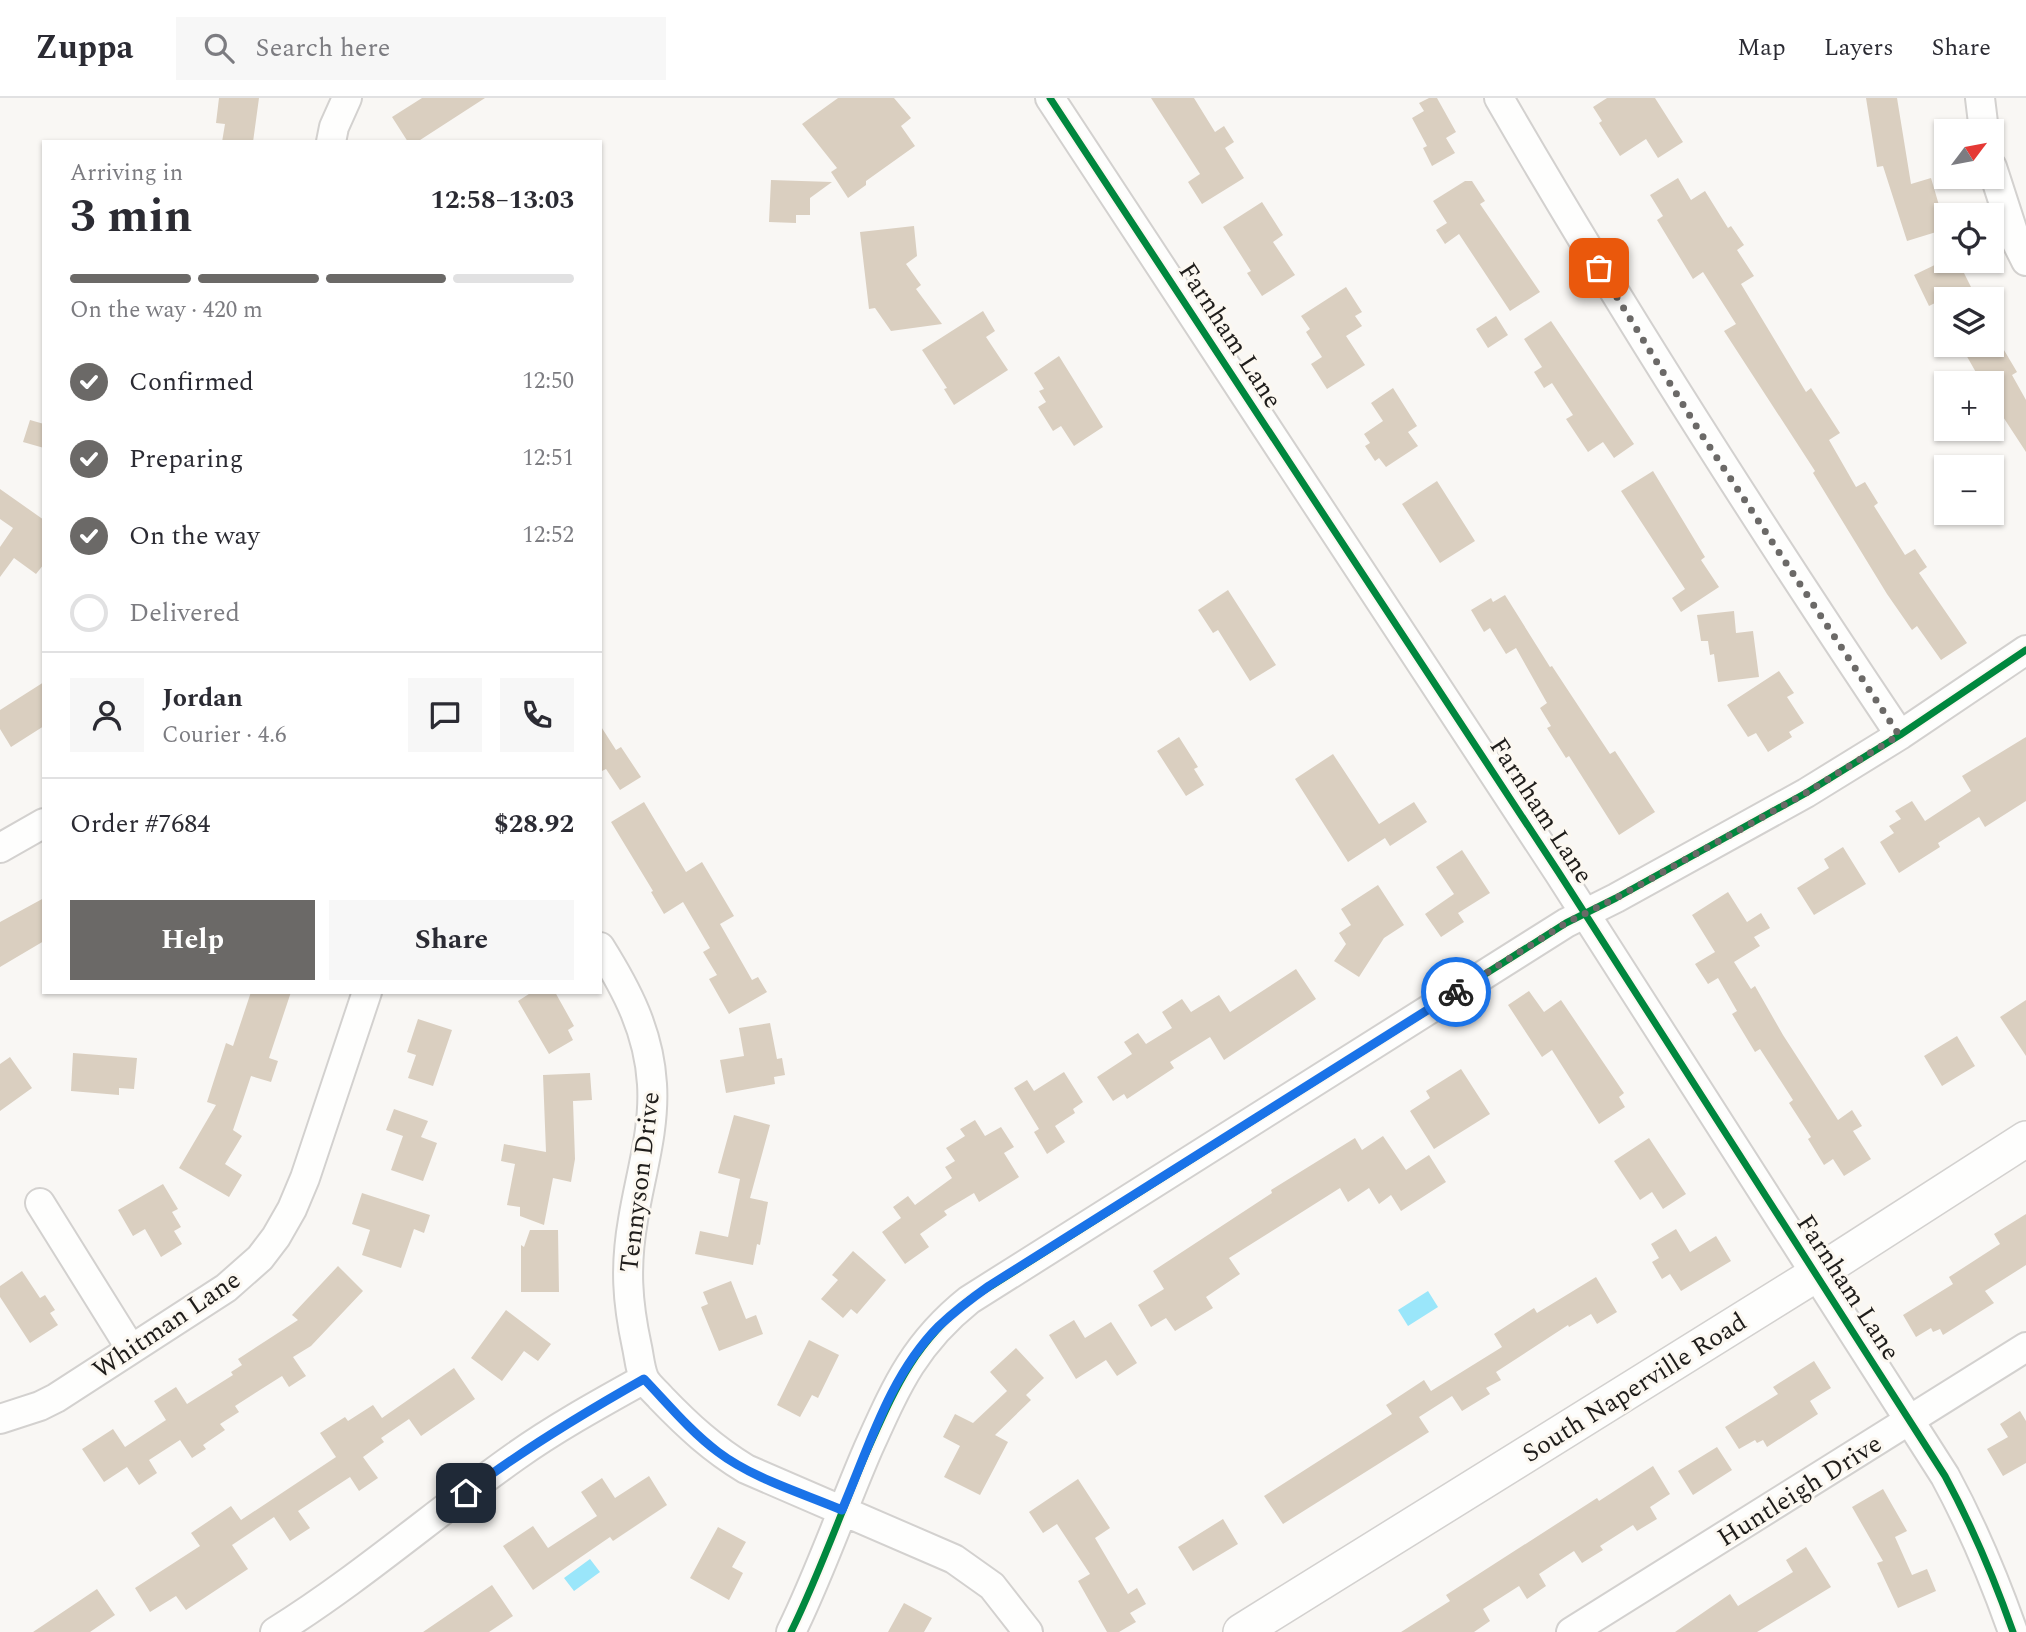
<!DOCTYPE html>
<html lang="en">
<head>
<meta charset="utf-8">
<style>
	:root { --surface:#fff; --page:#f7f7f7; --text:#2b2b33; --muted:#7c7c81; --line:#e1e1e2; --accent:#6b6967 }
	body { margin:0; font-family:Spectral,serif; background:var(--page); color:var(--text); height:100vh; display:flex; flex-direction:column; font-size:26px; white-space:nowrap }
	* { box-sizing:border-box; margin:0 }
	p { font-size:23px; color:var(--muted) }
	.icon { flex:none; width:38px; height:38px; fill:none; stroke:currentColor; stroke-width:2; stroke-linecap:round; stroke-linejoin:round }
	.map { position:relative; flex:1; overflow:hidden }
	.drawer { position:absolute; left:42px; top:42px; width:560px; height:854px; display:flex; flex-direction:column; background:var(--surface); border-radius:0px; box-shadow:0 2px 5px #0004 }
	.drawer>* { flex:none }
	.needle { width:46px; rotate:58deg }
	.tools { position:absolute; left:1934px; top:21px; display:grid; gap:14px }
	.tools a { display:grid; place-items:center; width:70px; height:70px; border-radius:0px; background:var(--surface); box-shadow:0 2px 5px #0004; font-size:35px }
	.pin { position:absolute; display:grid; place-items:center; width:60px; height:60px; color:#fff; margin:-30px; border-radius:14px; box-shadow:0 4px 10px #0006 }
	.courier { position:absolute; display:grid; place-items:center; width:70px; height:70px; margin:-35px; border:5px solid #1a73e8; border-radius:50%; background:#fff; color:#222; box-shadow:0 2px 9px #0007 }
	.summary em { font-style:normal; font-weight:700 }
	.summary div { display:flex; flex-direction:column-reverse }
	.summary { display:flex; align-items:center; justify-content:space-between; height:119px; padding:0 28px }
	h1 { font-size:46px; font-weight:700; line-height:52px }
	.bar { display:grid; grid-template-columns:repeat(4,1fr); gap:10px 7px; align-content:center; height:84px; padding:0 28px }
	.bar i { height:9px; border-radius:5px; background:var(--line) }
	.bar .selected { background:var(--accent) }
	.bar p { grid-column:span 4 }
	.line { display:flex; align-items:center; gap:18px; padding:0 28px; border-top:2px solid var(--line) }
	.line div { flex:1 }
	.round { display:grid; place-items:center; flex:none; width:74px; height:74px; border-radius:0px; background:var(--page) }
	ol { padding:0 28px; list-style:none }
	li { display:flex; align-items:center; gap:21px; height:77px }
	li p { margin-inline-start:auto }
	li .icon { padding:7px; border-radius:50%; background:var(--accent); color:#fff; stroke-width:4 }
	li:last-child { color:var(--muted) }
	li i { width:38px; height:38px; border:4px solid var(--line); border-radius:50% }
	.cta { display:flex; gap:14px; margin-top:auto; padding:14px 28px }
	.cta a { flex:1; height:80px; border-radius:0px; background:var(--accent); color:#fff; font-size:28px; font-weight:700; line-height:80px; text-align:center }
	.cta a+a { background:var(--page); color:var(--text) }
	header { display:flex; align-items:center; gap:42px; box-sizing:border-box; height:98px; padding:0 35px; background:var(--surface); border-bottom:2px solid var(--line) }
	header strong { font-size:33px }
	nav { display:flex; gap:38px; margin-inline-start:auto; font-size:24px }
	.search { width:490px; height:63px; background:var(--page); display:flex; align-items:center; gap:18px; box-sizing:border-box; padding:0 24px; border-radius:0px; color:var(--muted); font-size:26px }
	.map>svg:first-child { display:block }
</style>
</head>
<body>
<header>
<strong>Zuppa</strong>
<div class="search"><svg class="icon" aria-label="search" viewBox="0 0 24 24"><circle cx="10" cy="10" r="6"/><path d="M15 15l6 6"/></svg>Search here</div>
<nav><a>Map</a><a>Layers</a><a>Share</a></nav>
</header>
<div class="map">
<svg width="2026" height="1534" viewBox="0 0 2026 1534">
	<rect width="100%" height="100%" fill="#f9f7f4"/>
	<!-- water -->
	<path fill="#9ae6fa" d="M1428 1193 1438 1209 1408 1228 1398 1212Z
		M590 1461 600 1474 574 1493 564 1480Z"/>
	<!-- building -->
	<path fill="#dacfc0" d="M219 0H259L253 44H222L225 26 216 25Z
		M422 0H485L417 44H408L392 19Z
		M838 0H894L911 20 901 28 915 48 866 83V87L848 100 831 74 837 70 802 26Z
		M1151 0H1194L1215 34 1224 28 1234 44 1225 50 1244 80 1202 106 1188 84 1200 76Z
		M1429 0H1437L1456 34 1446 40 1455 55 1432 68 1423 50 1427 48 1412 20 1424 13 1419 5Z
		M1607 0H1655L1683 44 1658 60 1646 41 1620 58 1599 25 1602 23 1593 9Z
		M1866 0H1897L1911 86 1931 80 1946 131 1907 143 1883 68 1877 69Z
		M1678 80 1691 102 1705 93 1728 130 1731 128 1744 147 1737 152 1754 178 1741 186 1806 294 1811 290 1840 335 1829 342 1856 389 1865 384 1878 405 1874 408 1905 457 1915 451 1927 469 1919 475 1967 545 1941 562 1917 528 1912 532 1887 496 1813 375 1815 373 1724 233 1736 226 1703 174 1693 181 1657 122 1663 118 1650 97Z
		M771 82 832 84 810 100V117H796V125L769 124Z
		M1465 83H1472L1485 103 1480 106 1540 194 1510 213 1459 136 1445 146 1436 132 1447 125 1433 103Z
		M1262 104 1283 137 1273 144 1295 177 1262 198 1247 175 1251 173 1223 129Z
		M914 128 917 158 906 166 921 187 916 191 942 226 891 233 875 210 869 211 860 134Z
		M1943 163H1958L1977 201H1943L1929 208 1914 177Z
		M1346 189 1362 214 1355 218 1362 228 1346 238 1365 267 1327 291 1311 266 1322 259 1306 234 1310 231 1301 218Z
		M983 213 995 233 986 239 1008 272 954 307 944 291 947 290 922 252Z
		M1496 218 1508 237 1488 250 1476 231Z
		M1551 223 1634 346 1614 360 1603 344 1588 354 1566 321 1573 317 1552 285 1544 290 1534 274 1542 269 1524 241Z
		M1978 247H2001L2017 274 2012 277 2026 302V354L1992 302V285H1982L1965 255Z
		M1059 258 1103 329 1074 348 1061 328 1053 333 1038 309 1046 304 1039 293 1044 291 1034 275Z
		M1393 290 1417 328 1408 334 1418 348 1386 369 1379 360 1375 363 1365 348 1370 345 1364 336 1383 323 1371 305Z
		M30 322 44 326V350L23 344Z
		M1653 373 1705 459 1701 462 1719 489 1681 514 1672 500 1685 491 1621 393Z
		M1437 383 1475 443 1440 465 1402 406Z
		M0 391 44 422V466L36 476 14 460 0 479V449L13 430 0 421Z
		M1228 492 1276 567 1250 583 1218 532 1213 535 1198 512Z
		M1505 497 1550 569 1552 568 1610 656 1615 653 1655 714 1619 737 1569 658 1566 660 1547 630 1551 628 1540 610 1547 605 1516 550 1506 556 1490 530 1484 534 1471 512 1491 500 1493 504Z
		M1734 513 1736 535 1753 533 1759 579 1718 584 1714 556 1710 557 1708 543H1701L1697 517Z
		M1779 573 1794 595 1787 599 1804 625 1789 634 1792 639 1768 654 1756 635 1748 639 1727 607Z
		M44 584V628L11 649 0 631V612Z
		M600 627 616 652 621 649 641 679 620 692 606 671 600 674Z
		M1179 639 1198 669 1194 671 1204 687 1186 698 1157 653Z
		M2026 639V703L1985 729 1979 719 1938 745 1940 749 1899 775 1880 744 1894 735 1889 728 1901 721 1895 713 1912 703 1925 723 1971 693 1962 678Z
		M1333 656 1379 726 1414 704 1427 724 1390 748 1385 740 1348 764 1295 681Z
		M644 704 686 774 702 764 734 818 720 826 752 882 758 879 767 894 729 916 709 881 717 877 703 854 710 850 683 804 664 816 651 794 653 793 611 724Z
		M1843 749 1866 786 1814 817 1797 790 1829 770 1824 761Z
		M1462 752 1490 795 1458 815 1464 824 1441 839 1425 816 1454 796 1436 769Z
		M1378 787 1404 827 1384 840 1359 879 1334 863 1346 846 1339 835 1351 827 1341 811Z
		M1728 794 1747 824 1761 815 1770 830 1754 839 1760 848 1734 864 1751 891 1755 888 1783 937 1838 1022 1852 1012 1862 1028 1853 1033 1871 1061 1844 1078 1833 1061 1824 1067 1808 1041 1811 1039 1789 1005 1793 1002 1760 951 1755 954 1732 916 1737 913 1718 880 1708 886 1695 866 1715 854 1692 817Z
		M44 800V843L0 869V824Z
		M1296 871 1316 901 1224 962 1210 939 1170 964 1174 970 1127 1001 1124 996 1113 1003 1097 979 1132 956 1124 944 1138 935 1146 946 1172 930 1162 914 1182 901 1191 914 1219 897 1230 914Z
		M1529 893 1544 914 1561 902 1624 995 1619 999 1625 1009 1599 1026 1552 952 1542 959 1508 907Z
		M251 894H291L269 960 278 963 271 984 251 978 233 1032 242 1038 225 1066 242 1077 229 1099 179 1070 216 1007 207 1004 226 945 233 948Z
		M532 894H555L574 928 568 932 573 942 549 956 518 903Z
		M2026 902V958L2000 919Z
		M418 921 452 932 433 988 408 980 416 957 407 954Z
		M770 925 777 961 782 960 785 977 774 979 775 986 726 995 720 962 744 958 739 930Z
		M1957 938 1975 968 1942 988 1924 958Z
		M73 955 137 960 134 991 119 990V997L71 993Z
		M10 959 32 990 0 1013V966Z
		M1461 971 1490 1016 1434 1051 1410 1013 1430 1000 1426 993Z
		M1064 974 1083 1004 1073 1011 1075 1015 1055 1028 1065 1044 1047 1056 1034 1034 1039 1031 1014 990 1027 982 1034 993Z
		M590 975 592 1002 573 1003 575 1061 571 1084 553 1080 544 1127 520 1118V1109L507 1107 515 1066 501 1063 504 1046 546 1054 543 977Z
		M394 1011 428 1023 421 1039 437 1045 423 1083 391 1072 403 1038 386 1032Z
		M734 1017 770 1027 750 1100 768 1104 760 1147 757 1146 753 1167 695 1156 700 1133 728 1139 740 1081 718 1075Z
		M975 1022 985 1038 1001 1029 1014 1049 1004 1055 1019 1079 979 1104 974 1095 944 1113 947 1117 920 1136 929 1149 905 1166 882 1134 901 1120 893 1109 908 1098 915 1107 952 1080 945 1069 955 1063 946 1050 965 1038 960 1031Z
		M1383 1038 1406 1072 1429 1057 1446 1084 1401 1113 1391 1097 1379 1106 1369 1090 1348 1104 1340 1090 1229 1160 1240 1176 1206 1199 1213 1210 1175 1233 1166 1220 1151 1229 1138 1207 1164 1191 1153 1173 1272 1095 1271 1092 1355 1040 1362 1052Z
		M1649 1040 1686 1096 1663 1111 1652 1094 1640 1102 1614 1063Z
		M163 1086 178 1111 172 1114 181 1129 174 1133 182 1146 161 1159 145 1131 133 1138 118 1112Z
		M362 1095 430 1117 424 1135 414 1131 401 1170 362 1157 370 1132 352 1126Z
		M2026 1116V1167L1985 1193 1994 1205 1943 1237 1940 1231 1933 1234 1931 1230 1916 1239 1903 1217 1953 1186 1949 1179 2000 1146 1994 1136Z
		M1676 1131 1690 1154 1716 1138 1731 1163 1681 1193 1670 1176 1662 1181 1652 1164 1659 1160 1651 1146Z
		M530 1132H558L559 1194H521V1147L524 1149Z
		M853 1153 886 1182 857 1216 851 1211 843 1220 821 1201 838 1182 832 1177Z
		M338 1168 363 1193 311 1248 293 1259 306 1278 289 1289 282 1278 235 1308 239 1314 220 1326 225 1332 203 1347 206 1351 192 1360 180 1342 149 1362 157 1375 139 1387 127 1369 104 1384 82 1351 113 1331 125 1349 166 1322 154 1303 176 1289 187 1306 233 1277 231 1274 242 1267 238 1261 298 1222 292 1217Z
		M22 1173 40 1200 45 1197 55 1212 50 1215 58 1227 30 1245 0 1199V1188Z
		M1596 1179 1617 1214 1597 1226 1591 1216 1569 1229 1568 1227 1496 1274 1501 1282 1486 1290 1490 1296 1462 1313 1452 1298 1419 1319 1429 1334 1283 1426 1264 1398 1392 1316 1386 1307 1424 1282 1431 1293 1502 1249 1494 1236 1534 1210 1537 1215Z
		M731 1183 746 1221 756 1217 763 1236 719 1253 701 1209 708 1206 703 1194Z
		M506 1212 551 1246 538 1263 524 1253 502 1283 471 1260Z
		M1074 1222 1085 1240 1111 1224 1137 1265 1117 1278 1106 1262 1076 1281 1049 1237Z
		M809 1242 839 1257 818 1300 812 1297 800 1319 777 1307Z
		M1016 1250 1044 1280 1026 1297 1031 1302 995 1337 1008 1344 980 1397 944 1379 960 1348 943 1339 955 1316 973 1325 1007 1293 990 1274Z
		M1814 1263 1831 1290 1810 1303 1818 1316 1767 1349 1763 1342 1757 1345 1755 1342 1739 1351 1725 1329 1778 1296 1773 1289Z
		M454 1270 475 1301 421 1338 409 1321 381 1340 384 1344 363 1359 378 1380 359 1393 350 1379 298 1413 310 1430 290 1443 274 1419 232 1447 248 1471 186 1512 176 1498 150 1514 135 1490 200 1448 191 1435 231 1408 241 1422 336 1359 320 1335 345 1319 348 1323 373 1307 382 1320Z
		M2020 1313 2026 1323V1365L2003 1378 1987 1351 2008 1339 2000 1326Z
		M1717 1349 1732 1372 1693 1397 1678 1373Z
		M1653 1368 1670 1396 1650 1409 1657 1421 1637 1433 1633 1427 1600 1448 1603 1452 1582 1465 1574 1453 1539 1476 1546 1488 1527 1501 1519 1488 1483 1511 1490 1523 1474 1534H1401L1450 1503 1446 1497 1597 1400 1599 1403Z
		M649 1378 667 1407 613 1443 610 1439 533 1492 503 1448 533 1428 548 1450 597 1418 581 1394 602 1380 615 1400Z
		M1078 1381 1110 1430 1095 1440 1128 1496 1137 1490 1146 1506 1130 1515 1136 1524 1119 1534H1107L1078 1483 1090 1476 1057 1426 1043 1435 1029 1414Z
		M1883 1391 1907 1433 1895 1439 1912 1477 1927 1471 1936 1493 1898 1510 1877 1465 1883 1463 1852 1409Z
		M1223 1421 1238 1446 1193 1473 1178 1449Z
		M718 1429 746 1444 732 1469 743 1475 729 1502 690 1480Z
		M1806 1449 1831 1489 1757 1534H1675L1730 1496 1738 1508 1793 1474 1786 1462Z
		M492 1487 513 1518 489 1534H423Z
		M97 1491 115 1517 90 1534H33Z
		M904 1505 932 1520 924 1534H888Z"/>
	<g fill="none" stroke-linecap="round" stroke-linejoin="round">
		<!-- minor casing -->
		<g stroke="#d3d1cf" stroke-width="32">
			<path id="minor" d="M1050 0 1559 775 1945 1378C1972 1428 1994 1480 2013 1534
				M1499 0C1625 218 1760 428 1900 637
				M1980 0 1984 33
				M331 44 334 29 347 0
				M1992 69 2016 143 2026 163
				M0 750 44 725
				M600 849C627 892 649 934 652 986 655 1032 640 1078 633 1122 625 1168 627 1203 637 1249 639 1258 640 1271 644 1280 647 1287 656 1294 661 1300 688 1328 713 1351 746 1371L954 1461 992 1488 1028 1534
				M40 1105 131 1251
				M0 1321 40 1308 56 1300 226 1190 260 1160 276 1139 292 1111 305 1080 367 894
				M275 1534C360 1481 435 1415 516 1358 557 1329 601 1305 644 1281
				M791 1534C820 1475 842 1411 868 1351 896 1289 914 1246 969 1202L1566 825 1616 800 1806 695 1900 637 2026 552
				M1571 1534 2026 1249"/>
		</g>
		<!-- major casing -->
		<g stroke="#d3d1cf" stroke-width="38">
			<path id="major" d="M1241 1534 1816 1176 2026 1041"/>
		</g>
		<!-- minor -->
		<use href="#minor" stroke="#fefefd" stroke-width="28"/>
		<!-- major -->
		<use href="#major" stroke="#fefefd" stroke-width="35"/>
		<!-- cycleway casing -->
		<g stroke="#fcf8f1" stroke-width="11">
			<path id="cycleway" d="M1050 0 1559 775 1945 1378C1972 1428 1994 1480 2013 1534
				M791 1534C820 1475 842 1411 868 1351 896 1289 914 1246 969 1202L1566 825 1616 800 1806 695 1900 637 2026 552"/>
		</g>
		<!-- cycleway -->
		<use href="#cycleway" stroke="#00873e" stroke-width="7"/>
	</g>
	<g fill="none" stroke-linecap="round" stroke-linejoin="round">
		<!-- done -->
		<path stroke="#6b6967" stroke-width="7" stroke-dasharray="0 12.6" d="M1456 894 1566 825 1616 800 1806 695 1899 637 1698 331 1599 170"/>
		<!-- route -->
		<path stroke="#1a73e8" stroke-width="9" d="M466 1395C522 1352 582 1316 644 1281 668 1306 690 1333 718 1354 752 1380 802 1395 842 1412 869 1349 890 1277 939 1228 955 1213 972 1200 989 1188L1456 894"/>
	</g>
	<g text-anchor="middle" stroke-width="6" stroke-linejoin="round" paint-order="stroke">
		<!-- street labels -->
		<g font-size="26" fill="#1f1d1b" stroke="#fcf8f1">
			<text transform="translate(1231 237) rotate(57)" y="9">Farnham Lane</text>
			<text transform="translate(1542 712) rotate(57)" y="9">Farnham Lane</text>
			<text transform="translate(639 1084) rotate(-83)" y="9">Tennyson Drive</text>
			<text transform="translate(1849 1189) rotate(57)" y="9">Farnham Lane</text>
			<text transform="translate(166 1226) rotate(-34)" y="9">Whitman Lane</text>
			<text transform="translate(1634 1289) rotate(-32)" y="9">South Naperville Road</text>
			<text transform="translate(1799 1392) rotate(-32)" y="9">Huntleigh Drive</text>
		</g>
	</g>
</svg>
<div class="tools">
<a><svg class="needle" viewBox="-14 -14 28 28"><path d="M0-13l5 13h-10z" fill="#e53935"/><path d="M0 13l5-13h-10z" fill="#7c7c81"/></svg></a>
<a><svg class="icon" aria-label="locate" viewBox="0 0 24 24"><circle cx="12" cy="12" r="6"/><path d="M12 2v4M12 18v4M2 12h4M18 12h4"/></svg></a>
<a><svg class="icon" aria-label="layers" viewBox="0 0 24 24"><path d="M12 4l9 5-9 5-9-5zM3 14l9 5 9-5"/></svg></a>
<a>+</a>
<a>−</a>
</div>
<div class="pin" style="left:1599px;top:170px;background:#ea580c"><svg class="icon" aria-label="bag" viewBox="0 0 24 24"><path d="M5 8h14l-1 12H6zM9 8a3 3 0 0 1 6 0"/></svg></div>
<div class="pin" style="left:466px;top:1395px;background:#1f2937"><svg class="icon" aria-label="home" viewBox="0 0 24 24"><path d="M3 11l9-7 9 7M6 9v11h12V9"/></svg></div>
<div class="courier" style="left:1456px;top:894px"><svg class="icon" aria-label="bike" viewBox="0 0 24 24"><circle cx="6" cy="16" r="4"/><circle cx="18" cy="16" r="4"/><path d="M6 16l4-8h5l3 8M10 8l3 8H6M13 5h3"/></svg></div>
<section class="drawer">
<div class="summary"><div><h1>3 min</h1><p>Arriving in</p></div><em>12:58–13:03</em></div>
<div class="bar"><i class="selected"></i><i class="selected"></i><i class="selected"></i><i></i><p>On the way · 420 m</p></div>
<ol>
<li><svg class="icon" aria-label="check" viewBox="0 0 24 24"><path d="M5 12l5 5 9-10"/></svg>Confirmed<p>12:50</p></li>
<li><svg class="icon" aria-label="check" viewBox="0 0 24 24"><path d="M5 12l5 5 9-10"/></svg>Preparing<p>12:51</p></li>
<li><svg class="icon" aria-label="check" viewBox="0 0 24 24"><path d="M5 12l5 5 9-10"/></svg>On the way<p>12:52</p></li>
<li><i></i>Delivered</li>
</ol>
<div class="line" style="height:126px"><a class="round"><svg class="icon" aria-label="person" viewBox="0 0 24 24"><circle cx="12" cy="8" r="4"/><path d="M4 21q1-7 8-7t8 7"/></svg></a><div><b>Jordan</b><p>Courier · 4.6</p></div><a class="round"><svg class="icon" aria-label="chat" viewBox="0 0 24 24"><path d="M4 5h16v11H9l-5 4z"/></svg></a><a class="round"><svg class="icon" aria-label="phone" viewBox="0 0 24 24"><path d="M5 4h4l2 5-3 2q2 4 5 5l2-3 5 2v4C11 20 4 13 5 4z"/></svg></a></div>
<div class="line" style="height:91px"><div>Order #7684</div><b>$28.92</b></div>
<div class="cta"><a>Help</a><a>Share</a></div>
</section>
</div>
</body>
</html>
